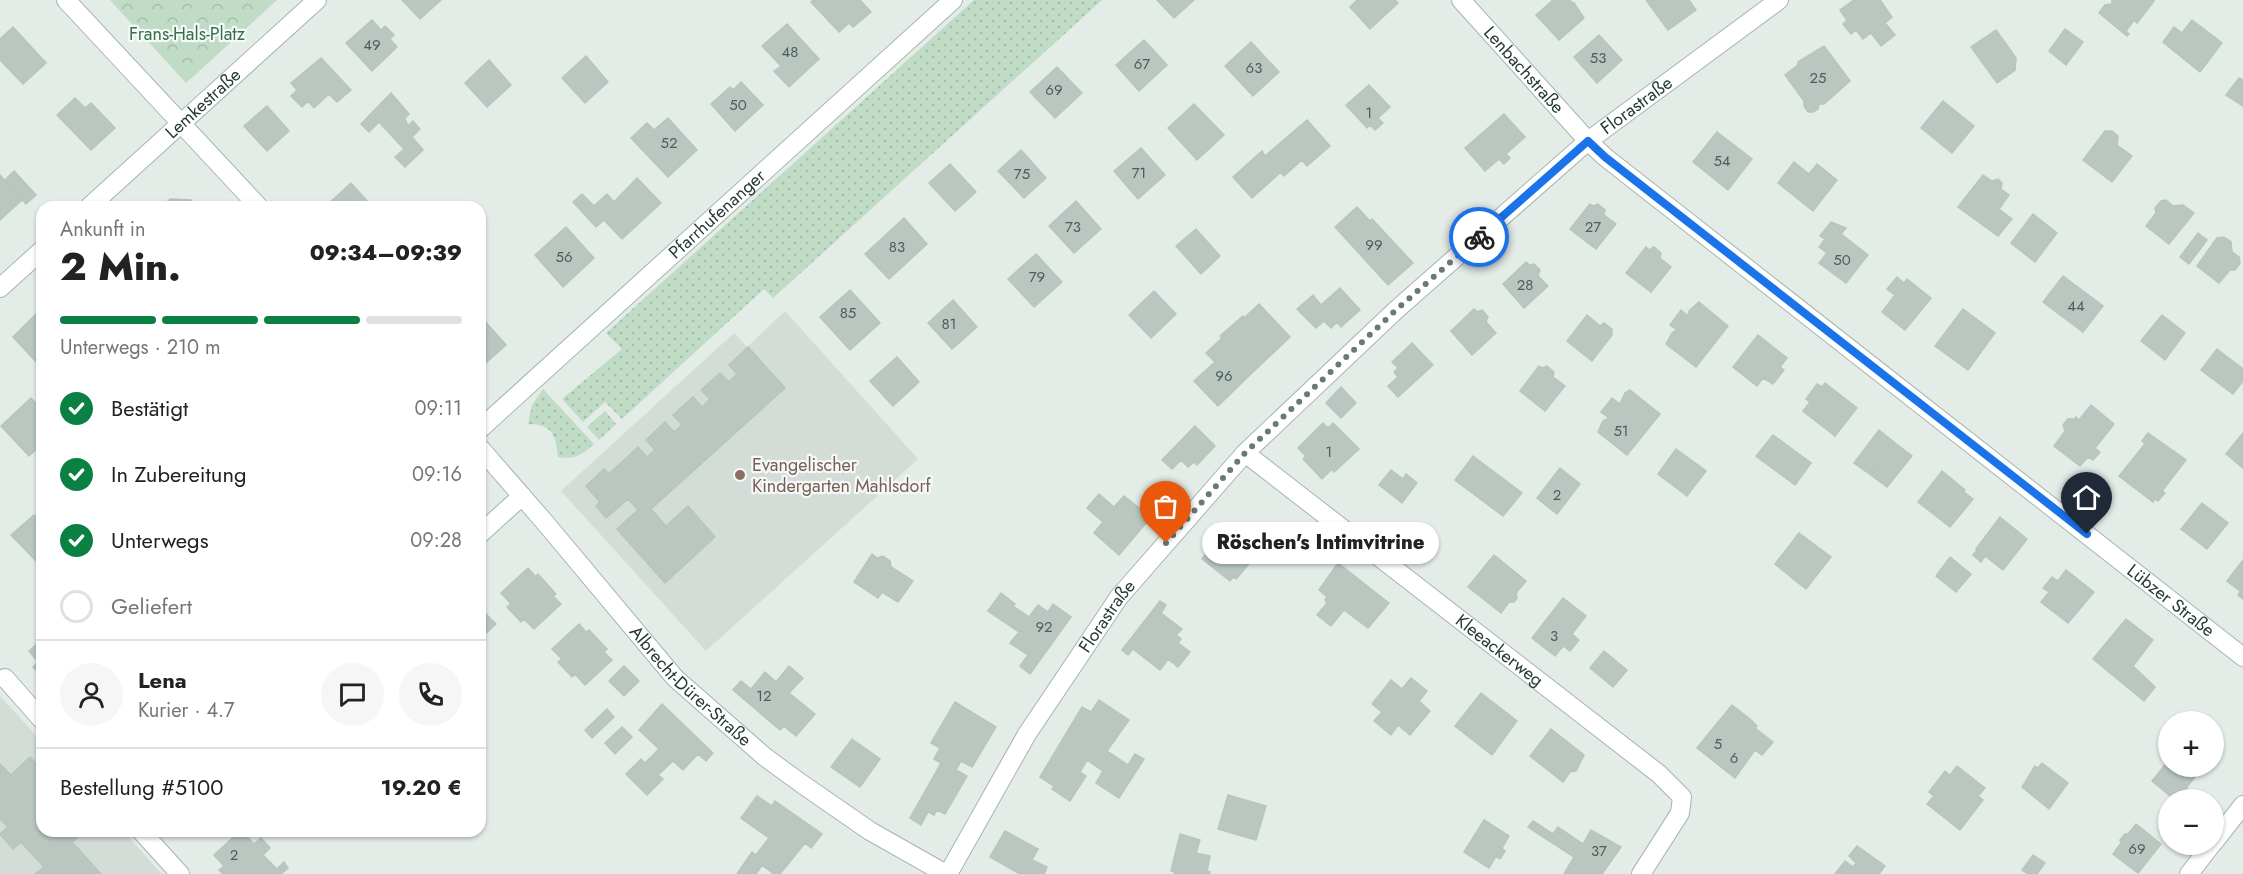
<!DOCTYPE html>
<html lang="de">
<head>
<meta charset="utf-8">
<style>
	:root { --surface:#fff; --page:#f6f6f6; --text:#222; --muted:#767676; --line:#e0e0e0; --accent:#0b8043 }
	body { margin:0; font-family:Jost,sans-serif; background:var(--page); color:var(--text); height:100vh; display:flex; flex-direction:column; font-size:22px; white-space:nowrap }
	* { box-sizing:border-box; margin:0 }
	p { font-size:20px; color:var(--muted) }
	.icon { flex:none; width:33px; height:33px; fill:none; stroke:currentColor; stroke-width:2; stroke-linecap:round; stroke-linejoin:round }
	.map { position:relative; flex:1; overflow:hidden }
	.details { position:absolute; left:36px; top:201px; width:450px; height:636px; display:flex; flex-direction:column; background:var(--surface); border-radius:18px; box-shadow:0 2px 4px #0004 }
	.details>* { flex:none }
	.controls { position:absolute; left:2158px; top:711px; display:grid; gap:12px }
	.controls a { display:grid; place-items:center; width:66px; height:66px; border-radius:50%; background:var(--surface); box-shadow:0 2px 4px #0004; font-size:30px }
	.pin { position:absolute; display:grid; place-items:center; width:51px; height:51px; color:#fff; margin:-62px -26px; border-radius:50% 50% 50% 0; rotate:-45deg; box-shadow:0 0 6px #0007 }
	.pin .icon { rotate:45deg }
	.courier { position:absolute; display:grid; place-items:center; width:60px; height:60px; margin:-30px; border:4px solid #1a73e8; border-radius:50%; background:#fff; color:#222; box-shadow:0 2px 8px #0007 }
	.bubble { position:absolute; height:42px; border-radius:21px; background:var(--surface); box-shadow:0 2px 4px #0004; font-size:20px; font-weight:800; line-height:42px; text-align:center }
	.head em { font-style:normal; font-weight:800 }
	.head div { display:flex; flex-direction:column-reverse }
	.head { display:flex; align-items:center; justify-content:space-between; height:102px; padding:0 24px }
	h1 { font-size:39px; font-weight:800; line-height:45px }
	.bar { display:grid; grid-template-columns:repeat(4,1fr); gap:9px 6px; align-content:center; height:72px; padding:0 24px }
	.bar i { height:8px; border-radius:4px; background:var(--line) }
	.bar .on { background:var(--accent) }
	.bar p { grid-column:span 4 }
	.line { display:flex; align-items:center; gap:15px; padding:0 24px; border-top:2px solid var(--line) }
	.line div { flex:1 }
	.round { display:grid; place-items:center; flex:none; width:63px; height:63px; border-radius:32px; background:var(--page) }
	ol { padding:0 24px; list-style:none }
	li { display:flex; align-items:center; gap:18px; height:66px }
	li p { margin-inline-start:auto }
	li .icon { padding:6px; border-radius:50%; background:var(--accent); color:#fff; stroke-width:4 }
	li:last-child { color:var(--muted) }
	li i { width:33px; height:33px; border:3px solid var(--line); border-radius:50% }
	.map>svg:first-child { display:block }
</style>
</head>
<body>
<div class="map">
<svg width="2243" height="874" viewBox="0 0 2243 874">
	<defs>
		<pattern id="grass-dots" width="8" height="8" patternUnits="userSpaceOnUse" patternTransform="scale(1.5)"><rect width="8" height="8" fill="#c0dbc6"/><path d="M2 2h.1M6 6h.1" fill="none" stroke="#a5bdab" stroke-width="1.8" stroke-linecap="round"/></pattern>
		<pattern id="park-crowns" width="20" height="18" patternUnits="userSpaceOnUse" patternTransform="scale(1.5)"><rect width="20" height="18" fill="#c0dbc6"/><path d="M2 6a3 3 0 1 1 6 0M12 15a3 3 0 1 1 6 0" fill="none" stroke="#a5bdab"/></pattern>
	</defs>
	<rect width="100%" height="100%" fill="#e4ece8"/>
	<!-- built -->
	<path fill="#d3dcd7" d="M785 311 918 459 706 651 561 491 734 333 747 347Z
		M0 696 42 742V831H123L162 874H0Z"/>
	<!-- grass -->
	<path fill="url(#grass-dots)" d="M974 0H1102L773 298 764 289 622 419 605 402 583 422 562 399 622 349 606 333Z
		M543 389 594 444C582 455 574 460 558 457 556 435 552 424 528 424L532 405Z
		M605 411 616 424 599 440 587 427Z"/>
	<!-- park -->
	<path fill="url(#park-crowns)" d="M110 0H277L186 83Z"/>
	<!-- building -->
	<path fill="#bac7c1" stroke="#b7c5bf" stroke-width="1.5" d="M402 0H441L420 19Z
		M813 0H860L871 12 853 27 849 23 839 32 811 2Z
		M1157 0H1194L1174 18Z
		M1357 0H1395L1398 3 1370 29 1350 7Z
		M1553 0H1568L1574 3 1584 18 1559 40 1536 15Z
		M1646 0H1689L1696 10 1668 30Z
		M1854 0H1880L1892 17 1885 23 1895 35 1881 46 1871 33 1863 39 1856 30 1851 34 1843 24 1847 20 1840 10Z
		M2112 0H2152L2154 1 2137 23 2134 20 2126 31 2129 34 2127 36 2099 13 2105 5 2112 4Z
		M372 20 381 30 385 26 394 35 390 39 397 47 372 71 346 43Z
		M2192 20 2222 43 2200 72 2163 42 2174 27 2182 33Z
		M787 24 819 59 789 87 774 71 781 66 762 46Z
		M13 27 46 63 23 84 0 60V39Z
		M2065 29 2083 42 2066 65 2049 51Z
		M1996 30 2016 58 2015 70 1997 83 1971 47Z
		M1599 35 1622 60 1597 83 1574 57Z
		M1144 40 1167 65 1139 91 1116 65Z
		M1251 42 1279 72 1253 96 1225 66Z
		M1824 46 1850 81 1824 104H1819L1818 109 1813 112H1808L1804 106V101L1785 75 1798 65V62Z
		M586 56 608 82 585 103 562 78Z
		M321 58 351 90 337 102 329 94 314 108 308 101 302 107 291 96 297 90 291 83Z
		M489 60 511 85 487 107 465 83Z
		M1057 67 1082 93 1055 118 1030 92Z
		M2239 78 2243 80V106L2226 95Z
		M741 82 763 105 735 131 711 104 730 87 733 90Z
		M1369 85 1390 107 1378 118 1383 123 1375 130 1370 125 1367 128 1346 105Z
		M391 93 409 114 405 118 408 126 413 121 420 129 412 137 423 150 405 167 395 157 404 149 379 122 369 132 361 124Z
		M75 98 85 108 91 103 115 128 91 150 57 115Z
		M1943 101 1974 126 1952 153 1921 128Z
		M1194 104 1224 135 1197 160 1168 128Z
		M267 106 289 131 267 151 244 126Z
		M1504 114 1525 137 1506 154 1510 158 1504 164 1499 159 1485 171 1465 148Z
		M668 118 697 150 668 177 631 138 647 123 654 130Z
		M1307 120 1330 146 1307 166 1302 160 1284 176 1281 172 1252 198 1233 177 1262 151 1265 156Z
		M2105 131H2112L2118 136 2117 145 2132 156 2112 182 2083 160Z
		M1717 132 1752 159 1728 190 1693 162Z
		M1141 148 1165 175 1138 199 1114 171Z
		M1021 150 1046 178 1024 198 998 171Z
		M1794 162 1809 174 1817 164 1837 180 1813 211 1778 183Z
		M950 164 976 192 955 211 929 183Z
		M14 171 36 195 26 204 5 180Z
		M0 175 22 200 0 220Z
		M1983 175 1992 181 1998 179 2002 183 2001 189 2009 195 1999 209 2012 219 1998 236 1958 207Z
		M637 178 661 203 622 239 604 220 596 227 573 202 582 194 594 206 607 194 614 202Z
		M351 183 368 202 363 207H325Z
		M170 199 191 200 197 207H162Z
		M2166 200 2173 206 2183 205 2194 213 2169 244 2146 226 2156 213 2155 208 2161 201Z
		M1076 201 1101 229 1074 253 1049 226Z
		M1590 204 1593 206 1598 204 1605 210 1604 215 1616 224 1596 249 1570 229Z
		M1357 207 1370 221 1372 219 1413 263 1388 285 1335 227Z
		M2033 214 2057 233 2035 262 2011 243Z
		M904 218 927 244 889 279 865 254Z
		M1831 222 1846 228 1841 234 1868 255 1846 283 1819 263 1827 253 1819 247 1825 239 1820 236Z
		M566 227 594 258 563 287 535 255Z
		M1196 229 1220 256 1201 274 1176 246Z
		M2198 233 2207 240 2189 264 2180 257Z
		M2224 237 2231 242 2232 252 2239 257 2240 263 2235 270H2230L2219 283 2197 266 2217 238Z
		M1646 247 1649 250 1654 247 1661 253 1660 258 1671 267 1651 292 1626 273Z
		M1036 254 1062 282 1034 307 1008 279Z
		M1526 262 1529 265 1534 264 1540 270 1538 276 1548 286 1524 308 1503 284Z
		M2063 276 2103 306 2083 332 2043 302Z
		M1897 277 1904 283 1907 279 1931 298 1905 330 1882 312 1895 295 1887 289Z
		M1340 288 1360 310 1341 327 1337 322 1331 328 1324 321 1316 328 1297 309 1313 295 1321 305Z
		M850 290 880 323 850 350 820 317Z
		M1154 291 1176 314 1151 338 1129 315Z
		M953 300 977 327 952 349 928 323Z
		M1699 302 1728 326 1696 367 1666 344 1672 333 1677 330 1670 325 1681 310 1688 316 1689 311Z
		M1259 304 1290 337 1254 371 1220 336 1243 316 1244 318Z
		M1474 309 1477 312 1482 310 1488 317 1486 322 1496 333 1472 355 1451 331Z
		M1963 309 1995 333 1968 370 1935 346Z
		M37 313 42 318V368L13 337Z
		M1587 315 1600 326 1604 323 1612 329V335L1592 361 1567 341Z
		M2162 315 2185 333 2165 360 2141 341Z
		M482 318 506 345 480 368V320Z
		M1758 335 1787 358 1780 367 1784 370 1773 384 1763 378 1757 386 1733 367Z
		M1222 338 1254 371 1218 406 1194 381 1215 362 1206 353Z
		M1412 343 1433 365 1398 397 1388 386 1398 377 1394 372 1398 368 1392 362Z
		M748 347 785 388 651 509 666 526 688 506 715 537 665 583 617 529 638 510 628 499 606 518 596 506 600 502 586 486 604 469 609 474 638 447 647 457 655 450 646 440 665 422 674 432 682 425 673 415 693 397 702 407 710 399 701 390 720 373 729 382 737 374 729 365Z
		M2217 349 2243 369V381L2233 394 2201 370Z
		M897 357 919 382 893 406 870 381Z
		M1539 366 1542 368 1547 366 1554 372 1553 377 1565 386 1545 411 1520 391Z
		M1825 383 1857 408 1835 436 1803 411 1810 402 1806 399 1817 384 1822 387Z
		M1341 387 1356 403 1341 418 1326 403Z
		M1630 390 1660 414 1627 455 1598 432 1603 421 1609 418 1601 412 1612 398 1620 404 1625 393Z
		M31 398 42 410V444L29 456 1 426Z
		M2091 405 2114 424 2095 448 2100 452 2093 460 2088 457 2080 466 2054 446 2065 431 2063 425 2068 419H2074L2076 417 2079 420Z
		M1323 423 1328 428 1333 423 1359 449 1334 472 1332 469 1322 479 1303 459 1306 456 1298 448Z
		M1195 426 1215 446 1197 465 1194 462 1188 467 1181 460 1172 469 1162 460Z
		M1879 430 1895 443 1871 475 1854 463Z
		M2148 433 2186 460 2162 491 2165 493 2158 501 2155 499 2153 502 2119 476 2145 444 2142 441Z
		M2243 433V468L2226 454Z
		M1773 435 1811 463 1795 485 1756 456Z
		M1895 443 1912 456 1887 487 1871 475Z
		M1676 449 1706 471 1687 496 1658 474Z
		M1473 456 1522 493 1503 516 1455 480Z
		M1560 468 1580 484 1557 514 1537 498Z
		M1391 470 1403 479 1406 474 1417 483 1402 503 1379 485Z
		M1942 471 1965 490 1964 492 1973 499 1950 527 1918 502Z
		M1099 494 1114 507 1124 496 1151 517 1119 555 1094 533 1103 522 1087 508Z
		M2202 503 2228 523 2207 549 2181 529Z
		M34 515 42 524V556L36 561 11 535Z
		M2000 517 2027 539 2003 570 1985 556 1981 562 1973 555 1977 550 1976 549Z
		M1238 533 1253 546 1247 554 1253 559 1236 579 1233 577 1230 581 1202 559 1223 534 1231 540Z
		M1799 533 1815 545 1791 577 1775 564Z
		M1815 545 1831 557 1806 589 1791 577Z
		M872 554 877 558 883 556 890 561 891 567 913 581 898 602 882 592 878 598 854 582Z
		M1494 555 1526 581 1516 593 1517 598 1514 602H1509L1501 613 1468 587Z
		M1950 557 1971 574 1956 592 1936 576Z
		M2243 560V599L2238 595 2240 591 2227 581Z
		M1338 563 1389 603 1368 628 1344 610 1331 626 1317 615 1327 603 1325 600 1327 597 1319 590Z
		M528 568 536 577 538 574 556 594 553 596 561 604 534 629 524 619 521 622 507 607 511 604 501 593Z
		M2066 570 2094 592 2068 623 2041 602 2049 592 2043 588 2052 577 2058 581Z
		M1001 593 1015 604 1013 606 1029 617 1038 605 1048 612 1053 604 1071 617 1030 674 1020 666 1028 655 1010 643 1019 632 988 611Z
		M1563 598 1586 616 1572 634 1579 640 1570 651 1563 646 1555 656 1532 638Z
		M1160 601 1166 605 1161 613 1182 629 1176 635 1181 639 1178 643 1190 652 1178 667 1168 659 1160 670 1133 649 1128 655 1122 650Z
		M480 608 496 624 483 636 480 633Z
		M2126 619 2153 640 2133 666 2155 687 2144 701 2093 659Z
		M579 624 586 632 589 630 607 649 604 652 612 660 585 685 575 674 572 677 558 662 562 659 552 649Z
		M42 639V676L33 667 38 662 29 651Z
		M1604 651 1627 670 1613 687 1590 668Z
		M624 666 639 681 624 696 609 681Z
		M789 666 803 678 789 693 815 714 796 736 784 726 780 730 733 690 741 681 751 689 765 672 776 682Z
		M1411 678 1427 691 1419 701 1430 711 1410 735 1398 725 1391 735 1374 721 1382 712 1372 704 1391 680 1402 689Z
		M1481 693 1517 721 1492 755 1455 726Z
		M1099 700 1129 720 1107 751 1128 765 1135 754 1144 759 1119 798 1096 783 1103 771 1087 760 1080 772 1086 776 1070 801 1052 789 1054 786 1040 777 1082 707 1091 712Z
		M955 702 996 727 972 767 961 761 956 770 967 776 945 814 937 810 934 815 928 812 921 825 910 818 941 763 934 759 940 748 931 743Z
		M662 704 713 753 706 761 698 754 683 770 673 761 658 775 663 779 647 795 626 774 641 759 645 763 659 749 639 730Z
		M1732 705 1750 719 1757 726 1755 728 1773 742 1762 755 1755 750 1735 778 1697 748Z
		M607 709 614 717 592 738 585 730Z
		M622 727 632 737 615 754 605 743Z
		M1551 729 1584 755 1576 771 1570 772 1563 782 1530 756Z
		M852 739 880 759 860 787 831 767Z
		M30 757 42 770V831H84L72 842 101 874H35L44 867 21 842 13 849 0 834 8 827 0 819V764L11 775Z
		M2169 760V766H2181L2195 777 2186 788 2190 791 2185 798 2181 794 2175 800 2152 781Z
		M2042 763 2068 783 2049 809 2022 787 2035 766 2038 768Z
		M1957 766 1985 788 1978 796 1983 800 1960 830 1927 804 1934 796 1929 792 1945 771 1950 775Z
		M1228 795 1266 806 1256 840 1218 829Z
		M757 796 772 806 775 801 822 834 811 848 805 843 780 874H774L762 865 756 874H737L752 852 756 855 769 838 741 818Z
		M1484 820 1509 836 1502 848 1505 851 1500 859 1496 856 1489 868 1464 852Z
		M1533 821 1553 834 1558 827 1583 844 1591 830 1621 847 1602 874H1564L1574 857 1528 827Z
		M2136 824 2161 844 2138 873 2113 854 2121 843 2120 840 2125 834H2128Z
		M240 831H242L254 844 261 838 270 848 263 855 277 869 284 862 288 868 281 874H223L219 870 224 866 214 855Z
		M1005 831 1038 849 1032 860 1047 867 1044 874H1020L990 857Z
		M1180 834 1200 840 1196 853 1210 856 1207 871 1210 872 1209 874H1174L1175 872 1171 871Z
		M1857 846 1885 866 1879 874H1835L1845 861 1853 867 1856 863 1849 856Z
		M2033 855 2045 863 2037 874H2028L2022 870Z"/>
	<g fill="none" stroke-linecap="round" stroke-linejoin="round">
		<!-- minor casing -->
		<g stroke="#a7b4af" stroke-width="20">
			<g id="minor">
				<path d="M66 0 259 207"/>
				<path id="s1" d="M1461 0 1588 141 1605 157 2243 657"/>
				<path id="s2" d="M89 207 317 0"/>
				<path d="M0 288 42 250"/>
				<path id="s3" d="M480 429 953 0"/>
				<path id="s4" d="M480 448 542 519 675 678 765 757 802 784 870 831 946 874"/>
				<path id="s5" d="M1245 453 1659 774 1682 797 1680 813 1641 874"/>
				<path d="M480 534 522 496"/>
				<path d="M5 678 42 720"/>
				<path d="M141 831 180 874"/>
				<path d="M2214 842 2243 805"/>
				<path id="s6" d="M948 874 1027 734 1119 597 1245 453 1396 310 1588 141 1779 0"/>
				<path d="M2189 874 2212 844"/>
			</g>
		</g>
		<!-- minor -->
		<use href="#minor" stroke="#fff" stroke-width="18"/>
	</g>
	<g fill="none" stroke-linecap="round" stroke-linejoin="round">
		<!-- done -->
		<path stroke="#687a74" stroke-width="6" stroke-dasharray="0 10.8" d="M1166 543 1245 453 1396 310 1479 237"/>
		<!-- route -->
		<path stroke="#1a73e8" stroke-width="8" d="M1479 237 1588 141 1605 157 2087 534"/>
	</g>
	<!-- markers -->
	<circle fill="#8d6e63" stroke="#f5f9f7" stroke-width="2" cx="740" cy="475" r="6"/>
	<g text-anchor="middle" stroke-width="4.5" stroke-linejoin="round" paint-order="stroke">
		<!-- number labels -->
		<g font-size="15" fill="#4b5f58">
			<text x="372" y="50">49</text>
			<text x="790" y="57">48</text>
			<text x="1598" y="63">53</text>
			<text x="1142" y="69">67</text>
			<text x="1254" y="73">63</text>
			<text x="1818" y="83">25</text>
			<text x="1054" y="95">69</text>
			<text x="738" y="110">50</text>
			<text x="1369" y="118">1</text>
			<text x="669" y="148">52</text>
			<text x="1722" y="166">54</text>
			<text x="1139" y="178">71</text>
			<text x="1022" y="179">75</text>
			<text x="1073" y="232">73</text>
			<text x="1593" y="232">27</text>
			<text x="1374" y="250">99</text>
			<text x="897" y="252">83</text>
			<text x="564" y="262">56</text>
			<text x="1842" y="265">50</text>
			<text x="1037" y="282">79</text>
			<text x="1525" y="290">28</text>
			<text x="2076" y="311">44</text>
			<text x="848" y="318">85</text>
			<text x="949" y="329">81</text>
			<text x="1224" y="381">96</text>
			<text x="1621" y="436">51</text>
			<text x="1329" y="457">1</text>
			<text x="1557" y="500">2</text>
			<text x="1044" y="632">92</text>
			<text x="1554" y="641">3</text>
			<text x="764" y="701">12</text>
			<text x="1718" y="749">5</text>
			<text x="1734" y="763">6</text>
			<text x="2137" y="854">69</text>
			<text x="1599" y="856">37</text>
			<text x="234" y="860">2</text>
		</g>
		<!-- park labels -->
		<g font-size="18" fill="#346f49" stroke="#f5f9f7">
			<text x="187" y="40">Frans-Hals-Platz</text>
		</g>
		<!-- street labels -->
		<g font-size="18" fill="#263c35" stroke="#f5f9f7">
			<text dy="6" stroke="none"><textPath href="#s1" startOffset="94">Lenbachstraße</textPath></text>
			<text dy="6" stroke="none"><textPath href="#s2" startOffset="154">Lemkestraße</textPath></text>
			<text dy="6" stroke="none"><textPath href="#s6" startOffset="1041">Florastraße</textPath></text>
			<text dy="6" stroke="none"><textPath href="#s3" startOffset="320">Pfarrhufenanger</textPath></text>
			<text dy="6" stroke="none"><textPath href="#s1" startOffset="932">Lübzer Straße</textPath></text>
			<text dy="6" stroke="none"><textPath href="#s6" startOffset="303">Florastraße</textPath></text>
			<text dy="6" stroke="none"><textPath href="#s5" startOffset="322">Kleeackerweg</textPath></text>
			<text dy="6" stroke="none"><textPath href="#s4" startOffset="318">Albrecht-Dürer-Straße</textPath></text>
		</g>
		<!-- education labels -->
		<g font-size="18" fill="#785e54" stroke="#f5f9f7" text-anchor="start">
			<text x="752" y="471">Evangelischer<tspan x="752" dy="21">Kindergarten Mahlsdorf</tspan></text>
		</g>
	</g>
</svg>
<div class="controls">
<a>+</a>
<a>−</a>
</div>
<div class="pin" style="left:1166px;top:543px;background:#ea580c"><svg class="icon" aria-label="bag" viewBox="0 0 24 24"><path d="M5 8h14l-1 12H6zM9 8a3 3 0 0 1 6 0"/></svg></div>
<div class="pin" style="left:2087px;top:534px;background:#1f2937"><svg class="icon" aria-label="home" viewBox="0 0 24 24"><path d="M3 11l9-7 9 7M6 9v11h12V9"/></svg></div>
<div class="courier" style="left:1479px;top:237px"><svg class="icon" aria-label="bike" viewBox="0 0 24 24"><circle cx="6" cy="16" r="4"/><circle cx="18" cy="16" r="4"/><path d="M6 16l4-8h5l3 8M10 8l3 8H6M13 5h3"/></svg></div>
<div class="bubble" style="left:1202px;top:522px;width:237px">Röschen's Intimvitrine</div>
<section class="details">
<div class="head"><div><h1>2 Min.</h1><p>Ankunft in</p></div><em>09:34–09:39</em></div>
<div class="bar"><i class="on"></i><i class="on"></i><i class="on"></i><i></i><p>Unterwegs · 210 m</p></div>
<ol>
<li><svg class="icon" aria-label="check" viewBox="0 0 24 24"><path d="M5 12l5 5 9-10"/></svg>Bestätigt<p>09:11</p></li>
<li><svg class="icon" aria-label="check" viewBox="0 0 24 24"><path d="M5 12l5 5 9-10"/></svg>In Zubereitung<p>09:16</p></li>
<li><svg class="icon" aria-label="check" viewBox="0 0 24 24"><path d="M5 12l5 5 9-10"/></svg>Unterwegs<p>09:28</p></li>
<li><i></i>Geliefert</li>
</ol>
<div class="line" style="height:108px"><a class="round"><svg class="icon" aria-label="person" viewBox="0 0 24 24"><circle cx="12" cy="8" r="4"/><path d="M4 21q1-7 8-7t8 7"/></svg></a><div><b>Lena</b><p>Kurier · 4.7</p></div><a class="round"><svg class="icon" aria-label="chat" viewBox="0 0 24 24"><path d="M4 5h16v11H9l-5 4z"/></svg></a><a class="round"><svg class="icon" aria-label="phone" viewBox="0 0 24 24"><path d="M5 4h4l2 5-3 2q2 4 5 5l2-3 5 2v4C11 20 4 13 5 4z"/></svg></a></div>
<div class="line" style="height:78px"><div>Bestellung #5100</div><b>19.20 €</b></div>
</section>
</div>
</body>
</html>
